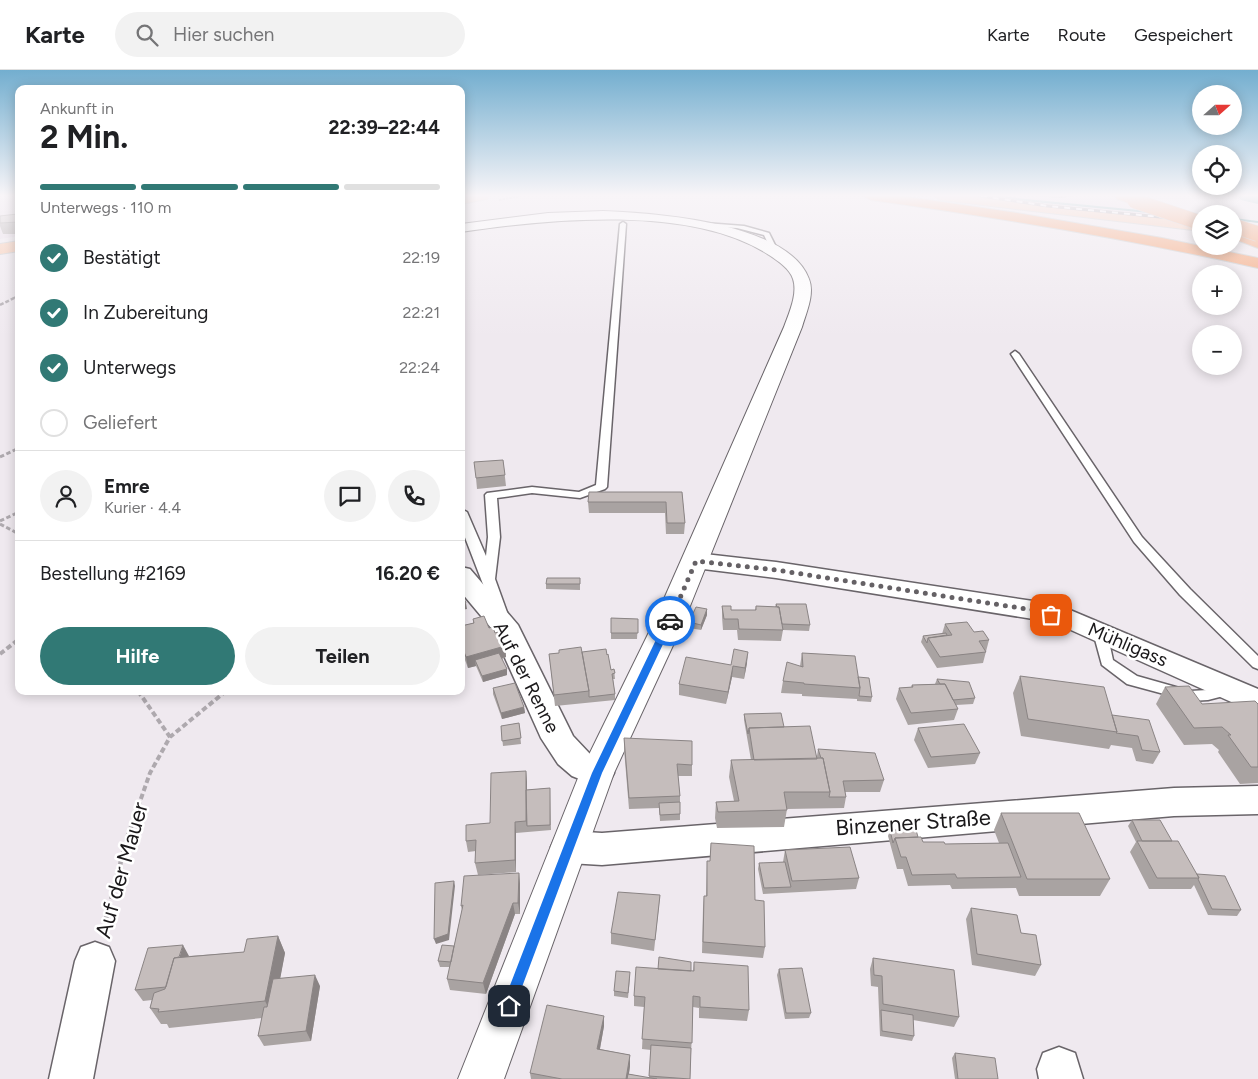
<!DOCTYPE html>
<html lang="de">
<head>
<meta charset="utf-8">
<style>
	:root { --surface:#fff; --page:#f2f2f2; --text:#202124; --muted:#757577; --line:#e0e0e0; --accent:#317975 }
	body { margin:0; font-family:Figtree,sans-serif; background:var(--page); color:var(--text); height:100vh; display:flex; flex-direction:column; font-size:19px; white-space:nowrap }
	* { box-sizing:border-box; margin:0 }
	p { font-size:16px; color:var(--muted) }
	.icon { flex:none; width:28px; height:28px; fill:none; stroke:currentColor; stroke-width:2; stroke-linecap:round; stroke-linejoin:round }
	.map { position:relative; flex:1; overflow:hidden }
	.details { position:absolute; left:15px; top:15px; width:450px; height:610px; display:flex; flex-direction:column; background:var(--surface); border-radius:10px; box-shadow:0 2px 12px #0003 }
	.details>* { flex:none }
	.needle { width:32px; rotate:69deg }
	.tools { position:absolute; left:1192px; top:15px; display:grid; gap:10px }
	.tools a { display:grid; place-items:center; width:50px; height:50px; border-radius:50%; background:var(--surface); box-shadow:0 2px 12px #0003; font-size:25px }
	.pin { position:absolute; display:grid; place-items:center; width:42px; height:42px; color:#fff; margin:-21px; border-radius:10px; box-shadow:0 2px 8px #0006 }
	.courier { position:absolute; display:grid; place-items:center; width:50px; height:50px; margin:-25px; border:4px solid #1a73e8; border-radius:50%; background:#fff; color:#222; box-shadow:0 1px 6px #0007 }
	.headline em { font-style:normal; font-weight:700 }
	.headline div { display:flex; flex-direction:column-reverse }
	.headline { display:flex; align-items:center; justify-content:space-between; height:85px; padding:0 25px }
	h1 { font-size:32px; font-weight:700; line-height:38px }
	.bar { display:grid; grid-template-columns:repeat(4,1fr); gap:8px 5px; align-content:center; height:60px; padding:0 25px }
	.bar i { height:6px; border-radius:4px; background:var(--line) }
	.bar .active { background:var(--accent) }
	.bar p { grid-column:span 4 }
	.line { display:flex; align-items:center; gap:12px; padding:0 25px; border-top:1px solid var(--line) }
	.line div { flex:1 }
	.round { display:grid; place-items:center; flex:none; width:52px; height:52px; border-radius:26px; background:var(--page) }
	ol { padding:0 25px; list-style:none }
	li { display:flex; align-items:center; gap:15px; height:55px }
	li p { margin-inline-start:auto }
	li .icon { padding:5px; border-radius:50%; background:var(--accent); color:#fff; stroke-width:4 }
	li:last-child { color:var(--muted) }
	li i { width:28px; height:28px; border:2px solid var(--line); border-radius:50% }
	.primary-button { display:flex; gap:10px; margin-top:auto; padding:10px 25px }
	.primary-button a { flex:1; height:58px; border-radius:30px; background:var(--accent); color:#fff; font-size:20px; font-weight:700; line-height:58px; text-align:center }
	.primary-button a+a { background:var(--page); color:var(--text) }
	header { display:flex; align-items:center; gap:30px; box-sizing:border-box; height:70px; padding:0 25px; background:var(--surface); border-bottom:1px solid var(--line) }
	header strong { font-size:24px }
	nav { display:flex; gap:28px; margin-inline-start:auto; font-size:18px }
	.search { width:350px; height:45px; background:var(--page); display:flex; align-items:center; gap:12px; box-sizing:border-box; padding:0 18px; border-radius:28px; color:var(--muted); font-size:19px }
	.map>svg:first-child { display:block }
</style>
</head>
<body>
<header>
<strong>Karte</strong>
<div class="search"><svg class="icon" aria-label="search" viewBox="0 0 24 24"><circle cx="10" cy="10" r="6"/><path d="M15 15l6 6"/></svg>Hier suchen</div>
<nav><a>Karte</a><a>Route</a><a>Gespeichert</a></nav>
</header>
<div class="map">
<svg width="1258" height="1009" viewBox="0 0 1258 1009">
	<rect width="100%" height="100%" fill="#efe9ef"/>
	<!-- built -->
	<path fill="#e7dce7" d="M0 126H19V166L0 169Z
		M981 126H1108L1168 148 1048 136Z"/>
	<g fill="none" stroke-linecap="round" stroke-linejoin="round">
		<!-- stream -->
		<path fill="#64a5a9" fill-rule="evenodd" d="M997 126 1149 141 1151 142 1149 143 1023 131Z
			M1234 148 1258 151V153L1234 150Z"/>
		<!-- river -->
		<path fill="#64a5a9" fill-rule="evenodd" d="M1238 126H1258V134L1241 130Z"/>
		<!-- lane casing -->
		<g stroke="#696469" stroke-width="3">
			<path id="lane" d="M623 152 626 154 607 417 605 419 580 428 532 423 497 428 500 467 495 509 508 545 506 548H496L461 457V439L467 442 486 486 488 467 485 425 487 423 532 417 579 422 596 415 620 154Z
				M705 153 744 156 769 163 778 181 772 182 764 165 737 158 703 156 702 155Z
				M1015 281 1019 284 1142 467 1190 519 1258 586V599L1253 597 1180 525 1134 472 1011 284Z
				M1100 557 1105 559 1107 562 1113 590 1137 606 1190 621 1208 620 1230 614 1235 615 1237 619 1235 623 1208 630 1190 631 1127 614 1102 595 1093 562 1095 559Z"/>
		</g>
		<!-- street casing -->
		<g stroke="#696469" stroke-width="3">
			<path id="street" d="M696 483 776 492 1033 531 1070 540 1258 619V644L1062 556 1033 549 776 508 687 497 683 491 687 485Z
				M461 497 470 499 518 555 573 666 590 684 609 694 614 703 609 712 597 716 572 706 558 694 541 668 492 559 461 522Z
				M1258 716V744L1174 746 602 795 569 793 556 788 551 777 556 766 569 761 602 763 1174 718Z
				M95 872 109 877 115 891 93 1009H49L75 891 81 877Z
				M1059 977 1075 983 1083 1009H1039L1037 999 1043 983Z"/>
		</g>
		<!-- secondary casing -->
		<g stroke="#696469" stroke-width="2">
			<path id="secondary" d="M603 141C654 143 788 152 809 209 815 224 806 243 802 257L682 556 614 703 504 1009H458L580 703 652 556 784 257C789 243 798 224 793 209 790 199 778 191 769 185 692 134 549 149 461 162V154L548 143Z"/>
		</g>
		<!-- primary casing -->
		<g stroke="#c8c8c8" stroke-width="2">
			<path id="primary" d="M461 126H489L487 129 461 134Z
				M934 126H976L1201 153V161L941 130Z
				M19 171V181L0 184V174Z"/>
		</g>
		<!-- highway casing -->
		<g stroke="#c8c8c8" stroke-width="2">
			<path id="highway" d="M864 126H902L1017 143 1162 168 1258 188V198C1130 169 1001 148 871 130Z
				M1115 126H1135L1142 131 1135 135 1117 129Z
				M1234 160 1258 168V178L1234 169Z"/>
		</g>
		<!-- path-far4 -->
		<path stroke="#aea9ae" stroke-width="2" stroke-dasharray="2.5 1" stroke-linecap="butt" d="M499 130 520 126
			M14 228 19 225"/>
		<!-- path-far3 -->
		<path stroke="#aea9ae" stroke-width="2.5" stroke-dasharray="4 2" stroke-linecap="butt" d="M0 235 16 227"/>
		<!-- path-far2 -->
		<path stroke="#aea9ae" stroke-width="3" stroke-dasharray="4.5 2.5" stroke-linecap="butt" d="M0 387 19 378
			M0 451 19 442
			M0 454 19 464"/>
		<!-- path-far1 -->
		<path stroke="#aea9ae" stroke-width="4" stroke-dasharray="5.5 3" stroke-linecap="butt" d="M0 584 19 569
			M138 621 170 667
			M138 737 150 703 170 667 226 621"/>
		<!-- path -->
		<path stroke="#aea9ae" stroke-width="4.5" stroke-dasharray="8 4" stroke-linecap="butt" d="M102 864 127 768 139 735"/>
		<!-- lane -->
		<use href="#lane" fill="#fff" fill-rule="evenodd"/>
		<!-- street -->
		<use href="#street" fill="#fff" fill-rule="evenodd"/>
		<!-- secondary -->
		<use href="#secondary" fill="#fff" fill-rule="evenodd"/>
		<!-- primary -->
		<use href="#primary" fill="#f9c4a6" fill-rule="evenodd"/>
		<!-- highway -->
		<use href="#highway" fill="#f59c6a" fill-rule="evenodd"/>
		<!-- rail casing -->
		<g stroke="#8d898d" stroke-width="3">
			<path id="rail" d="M981 126 1048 136 1201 151
				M1234 155 1258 158"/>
		</g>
		<!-- rail -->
		<use href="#rail" stroke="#fff" stroke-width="2" stroke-dasharray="6" stroke-linecap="butt"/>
		<!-- highway-bridge casing -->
		<g stroke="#c8c8c8" stroke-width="16" stroke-linecap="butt">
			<path id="highway-bridge" d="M1135 131 1201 153
				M1234 156 1258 164"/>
		</g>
		<!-- highway-bridge -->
		<use href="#highway-bridge" stroke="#f59c6a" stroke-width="15"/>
	</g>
	<!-- wall -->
	<path fill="#a9a3a2" d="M1037 126H1073L1059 128Z
		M19 135V164H3L0 156V146L17 144Z
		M503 390 506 416 477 419 476 408Z
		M682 422 685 453 684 464H666L665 443H589L588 432Z
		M580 508V520L546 519V514Z
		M776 534 810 555 809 561 783 560 781 571 738 570 737 560H723L722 547V536L731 540H755L756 536 775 537Z
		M707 539V545L701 560 689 558V552Z
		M611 548 638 549 637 569H611Z
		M473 549 489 558 495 563 505 576 506 587 502 589 507 605 483 612 476 596 468 598 462 582 461 556 473 553Z
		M945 554 974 562 989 570 983 593 937 598 921 572 923 566 942 564Z
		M582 582 611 600 614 599 615 609H613L615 624V630L555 636 549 584Z
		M802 583 858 607 872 627 871 632 857 631V629L802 626V624L781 623 783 611 800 596Z
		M747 593 744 609 732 607 726 634 679 625V614L731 595Z
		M1020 606 1112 645 1160 682 1153 694 1136 691 1132 678 1111 675 1109 679 1021 666 1013 623Z
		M937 609 975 628 973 634 956 635 958 639 954 650 908 655 896 629 899 618 911 617 912 615 935 614Z
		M1165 617 1202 634H1258V713L1240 714 1218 682 1219 680 1212 674 1184 675 1156 634Z
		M493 618 524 637 525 643 502 649 493 624Z
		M744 644 784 657 817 686 818 679 884 710 880 722H845L846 727 844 738 787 739 784 757 717 758 715 748 716 732 734 731 729 707 731 690H751L744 650Z
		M519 653 521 674 503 676 501 656Z
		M918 658 980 683 975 694 928 698 914 670Z
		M624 668 692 695V706H678L680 726V750L660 751 659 738 629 739 624 679Z
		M526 701 527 720 550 718 551 760 516 763V802L478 805 475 793 476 781 468 782 466 771 490 753Z
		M1001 743 1110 809 1100 826H1019L1016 818 952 819 950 815 908 816 903 799H897L888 766 890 760 918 767 923 772 945 774 999 773 994 760Z
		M1132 750 1172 771 1197 804 1241 840 1237 846 1208 845 1194 815 1191 819H1149L1130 782 1136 772 1128 756Z
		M711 773 755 830 765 877 763 888 702 883 703 837 704 826H706L707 791H710Z
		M785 780 859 808 856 819 763 824 758 799 759 793 783 792Z
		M519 803 520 814V844H515L486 924 450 920 447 909 450 897H440L438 891 454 876 462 840 461 836Z
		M660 825 659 836 654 881 611 874V863Z
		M971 838 1021 863 1041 895 1035 906 972 895 966 849Z
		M278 866 285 883 280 908 320 916 311 971 264 976 258 966 262 948 169 958 167 954H161L150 938 152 930 143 931 135 920 189 886 244 882Z
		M873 888 959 947 954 957 913 950 914 966 912 971 880 966 878 917 871 916 870 899Z
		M694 892 749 940 747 951 699 948V938L693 937 690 1009H531L530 1003 604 946V956L600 979 630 985V996L629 1004 649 1008 651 980 642 979 644 937 634 936V926L691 901H693Z
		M779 899 811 943 809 948 785 949 777 905Z
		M630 908 628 928 614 926V921Z
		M955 983 998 1009H955L952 988Z"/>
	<!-- shaded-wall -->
	<path fill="#8a8484" d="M1059 126H1073L1059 128Z
		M15 152H19V162Z
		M466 533 467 539 461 540V534Z
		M707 539V545L701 560V555Z
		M505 576 506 587 478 595 475 590 476 596 468 598 466 587Z
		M748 582 747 593 744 609 745 598Z
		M733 596 732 607 726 634 728 622Z
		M507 599V605L483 612 482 606Z
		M524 637 525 643 502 649 501 643Z
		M526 701 527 712V756L526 751Z
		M515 752 516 763V802L515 790Z
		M519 803 520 814V844L518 833Z
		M454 811 455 816 449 870 436 874 434 869Z
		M513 833 515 844 486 924 483 913Z
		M278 866 285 883 273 947 265 931Z
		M183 875 189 886 171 916Z
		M315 905 320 916 311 971 306 961Z
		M604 946V956L598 989 597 979Z
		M630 985V996L628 1009H626Z"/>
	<!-- building -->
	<path fill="#c5bdbc" stroke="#8a8484" d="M18 135 19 152 0 153V146L17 144Z
		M503 390 505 405 476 408 474 392Z
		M589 422H682L685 453H667L666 432H588Z
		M547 508H580V514H546Z
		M461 521 466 533 461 534Z
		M776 534H806L810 555 782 554 779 537H777Z
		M722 536H731V540H756V536L779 537 783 560 739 559 738 549H724Z
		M696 537 707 539 701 555 689 552Z
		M484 546 489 558 493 557 495 563 498 562 505 576 466 587 461 574V571L463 570 461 566V556L474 553 473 549Z
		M611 548 638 549V563H611Z
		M967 552 974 562 983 561 989 570 979 571 986 582 940 587 928 568 952 565 945 554Z
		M946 563 947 565 928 568 927 573 923 566Z
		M581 577 589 621 554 625 549 584 559 583V580Z
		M606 579 607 585 608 584 611 600 614 599 615 603 612 604 615 624 589 627V621L582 582Z
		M734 579 748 582 745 598 733 596 728 622 679 614 686 587 731 595Z
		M499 583 507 599 482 606 475 590Z
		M802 583 855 586 860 618 804 614V613L783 611 787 592 803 597Z
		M1020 606 1104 617 1117 662 1028 649Z
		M858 607 869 608 872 627 859 626 860 618Z
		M937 609 969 612 975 628 953 630 945 614H940Z
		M515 613 524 637 501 643 493 618Z
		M945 614 958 639 911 643 899 618 913 617 912 615Z
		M1189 616 1202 634 1255 631 1258 634V697H1251L1228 665H1231L1222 657 1194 658 1165 617Z
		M781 643 784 657 749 658 748 664 744 644Z
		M1112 645 1149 650 1160 682 1142 680 1138 666 1116 663 1117 662Z
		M519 653 521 668 502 671 501 656Z
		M964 654 980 683 931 687 918 658Z
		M810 656 817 689 754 690 749 658Z
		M624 668 692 671V695L677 694 680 726 629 728Z
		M818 679 875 683 884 710 843 711 846 727H829L830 722 823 688H821Z
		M823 688 830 722H784L787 740 718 742 716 732 739 731 731 690Z
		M526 701V751L515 752V790L475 793 476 770 466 771V755L490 753 491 703Z
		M550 718V755L527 756 526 720Z
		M680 732V744L660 745 659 733Z
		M1001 743H1079L1110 809H1027Z
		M1132 750H1160L1172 771H1142Z
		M890 760H916L918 767 895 768 893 773Z
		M921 767 923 772H944L945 774 1008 773 1021 807 957 808 955 804 912 805 906 787H901L895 768Z
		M1137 771H1178L1199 808H1157Z
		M711 773 754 776 755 830 764 831 765 877 703 872 704 826H707V791H710Z
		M850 777 859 808 792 811 785 780Z
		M785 792 791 817 764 818 759 793Z
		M519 803 518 833H513L483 913 447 909 463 835 461 836 464 806Z
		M1197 804 1225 806 1241 840 1212 839 1198 809 1199 808Z
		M454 811 448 864 434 869 435 813Z
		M618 822 660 825 655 870 611 863Z
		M971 838 1017 845 1021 863 1036 865 1041 895 977 884Z
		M278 866 265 931 158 942 159 939 150 938 154 923 165 919 174 888 244 882 247 869Z
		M183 875 179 887 174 888 166 917 135 920 148 878Z
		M442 875 454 876 451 892 438 891Z
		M659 887 691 892V901L658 899Z
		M873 888 954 900 959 947 883 934 882 906 874 905Z
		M694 892 748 896 749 940 700 937V927L693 926 692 973 642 969 645 927 634 926 636 897 694 901Z
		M802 898 811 943H786L779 899Z
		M616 901 630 902 628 923 614 921Z
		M315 905 306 961 258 966 264 937H267L273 909Z
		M547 935 604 946 597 979 630 985 626 1009H562L530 1003Z
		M881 940 913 945 914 966 882 961Z
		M651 975 691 978 690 1009 649 1006Z
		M955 983 995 988 998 1009H958Z
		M628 1004 657 1009H627Z"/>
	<!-- sky -->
	<linearGradient id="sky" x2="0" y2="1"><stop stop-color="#73aecf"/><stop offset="0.47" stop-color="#f8f5f8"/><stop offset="1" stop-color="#f8f5f8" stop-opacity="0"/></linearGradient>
	<rect width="1258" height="267" fill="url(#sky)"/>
	<!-- route -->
	<path fill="#1a73e8" d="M670 548 674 551 602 703 513 941 509 943 504 941 502 936 592 703 665 551Z"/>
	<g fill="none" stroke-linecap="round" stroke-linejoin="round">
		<!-- done -->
		<path stroke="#656165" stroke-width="5" stroke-dasharray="0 9" d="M670 551 696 491 776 500 1033 540 1051 545"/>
	</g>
	<g text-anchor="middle" stroke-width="5" stroke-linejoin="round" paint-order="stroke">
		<!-- street labels -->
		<g font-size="19" fill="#1a181a" stroke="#fff">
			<text transform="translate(1128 574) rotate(23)" y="7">Mühligass</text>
			<text transform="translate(527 607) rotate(63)" y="7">Auf der Renne</text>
		</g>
		<!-- near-street labels -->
		<g font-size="22" fill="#1a181a" stroke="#fff">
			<text transform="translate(913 752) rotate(-4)" y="8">Binzener Straße</text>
			<text transform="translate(121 800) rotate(-74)" y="8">Auf der Mauer</text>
		</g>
	</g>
</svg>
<div class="tools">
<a><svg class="needle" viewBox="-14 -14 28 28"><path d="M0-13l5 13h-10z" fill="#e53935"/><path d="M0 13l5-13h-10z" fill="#757577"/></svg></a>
<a><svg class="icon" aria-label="locate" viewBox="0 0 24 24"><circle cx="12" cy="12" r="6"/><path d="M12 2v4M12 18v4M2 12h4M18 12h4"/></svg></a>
<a><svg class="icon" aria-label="layers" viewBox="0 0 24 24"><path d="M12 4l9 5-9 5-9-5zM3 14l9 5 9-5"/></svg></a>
<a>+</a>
<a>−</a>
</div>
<div class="pin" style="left:1051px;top:545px;background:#ea580c"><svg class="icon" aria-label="bag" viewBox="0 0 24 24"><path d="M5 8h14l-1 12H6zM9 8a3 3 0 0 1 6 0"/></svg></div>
<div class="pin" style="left:509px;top:936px;background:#1f2937"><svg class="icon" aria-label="home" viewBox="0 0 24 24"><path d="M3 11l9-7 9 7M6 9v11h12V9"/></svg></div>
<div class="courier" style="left:670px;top:551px"><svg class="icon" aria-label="car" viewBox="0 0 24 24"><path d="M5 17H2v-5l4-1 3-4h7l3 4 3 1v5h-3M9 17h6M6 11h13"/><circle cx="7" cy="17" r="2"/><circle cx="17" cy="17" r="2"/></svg></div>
<section class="details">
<div class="headline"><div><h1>2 Min.</h1><p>Ankunft in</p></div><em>22:39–22:44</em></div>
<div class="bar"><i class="active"></i><i class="active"></i><i class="active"></i><i></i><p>Unterwegs · 110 m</p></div>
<ol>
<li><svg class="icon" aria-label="check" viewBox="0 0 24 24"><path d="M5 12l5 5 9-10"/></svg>Bestätigt<p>22:19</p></li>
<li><svg class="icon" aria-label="check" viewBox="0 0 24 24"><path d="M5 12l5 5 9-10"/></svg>In Zubereitung<p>22:21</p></li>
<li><svg class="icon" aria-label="check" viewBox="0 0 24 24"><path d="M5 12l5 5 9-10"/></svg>Unterwegs<p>22:24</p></li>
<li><i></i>Geliefert</li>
</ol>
<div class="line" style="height:90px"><a class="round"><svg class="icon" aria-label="person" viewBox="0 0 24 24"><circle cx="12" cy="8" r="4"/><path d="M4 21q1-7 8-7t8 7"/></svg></a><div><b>Emre</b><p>Kurier · 4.4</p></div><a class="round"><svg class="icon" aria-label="chat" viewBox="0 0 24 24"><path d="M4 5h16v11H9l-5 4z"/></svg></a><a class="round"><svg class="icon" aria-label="phone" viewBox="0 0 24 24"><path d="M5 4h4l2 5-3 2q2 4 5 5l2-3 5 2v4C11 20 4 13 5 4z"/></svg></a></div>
<div class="line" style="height:65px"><div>Bestellung #2169</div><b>16.20 €</b></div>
<div class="primary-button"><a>Hilfe</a><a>Teilen</a></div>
</section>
</div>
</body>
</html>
